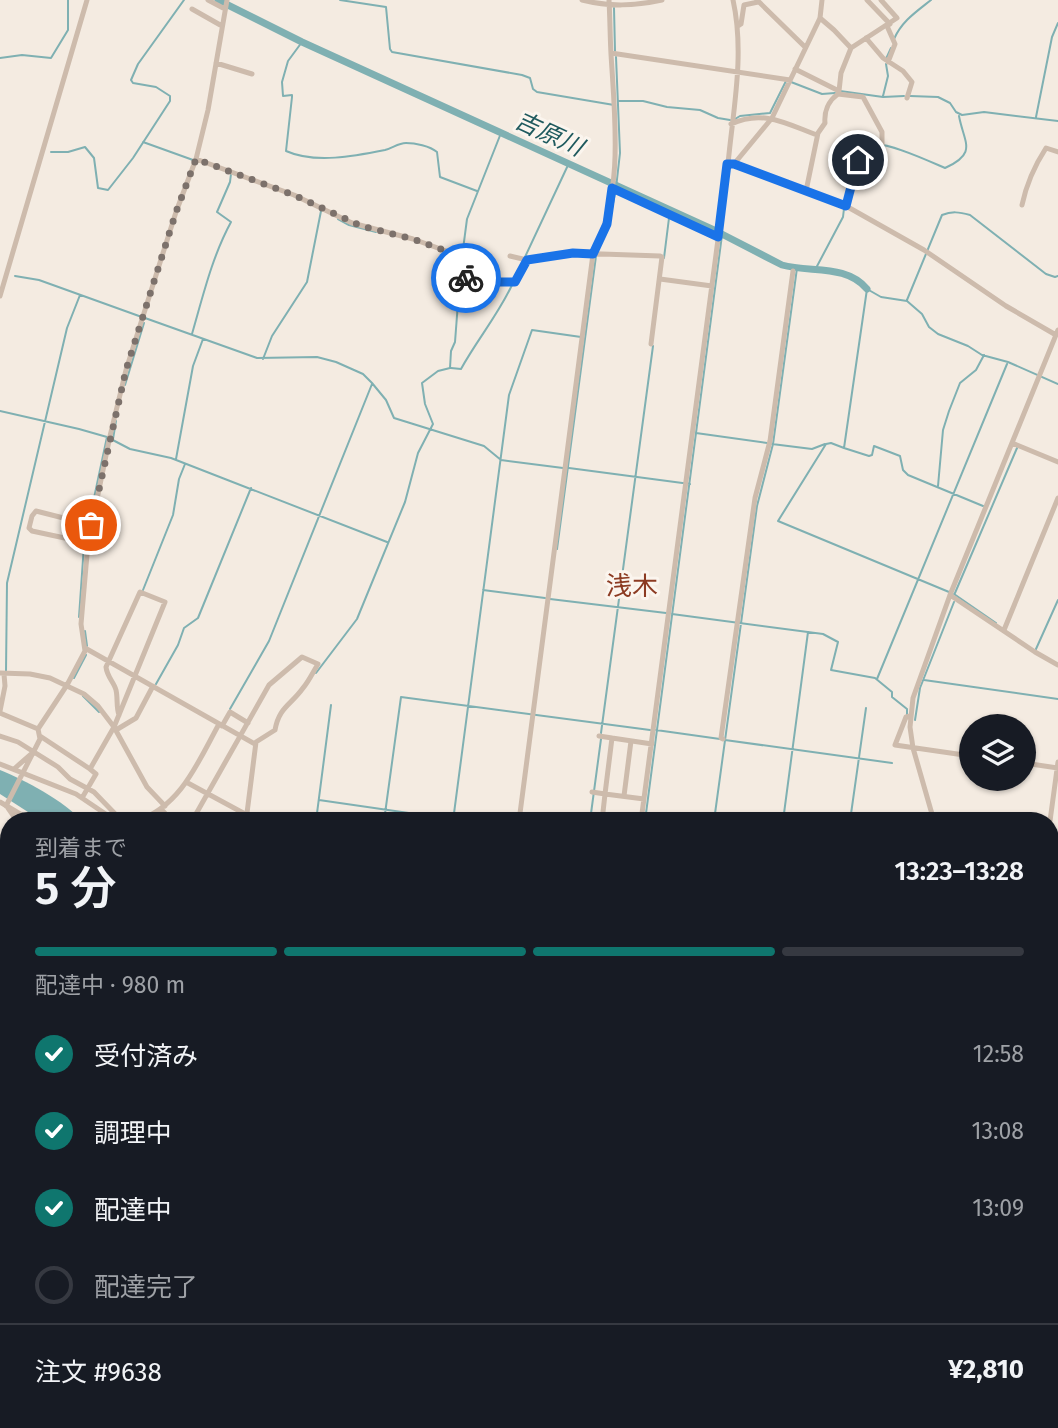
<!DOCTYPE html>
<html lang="ja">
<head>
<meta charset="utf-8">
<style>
	:root { --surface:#171b24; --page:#20242c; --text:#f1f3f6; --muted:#9ea1a6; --line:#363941; --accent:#0f766e }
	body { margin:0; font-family:"Fira Sans","Noto Sans JP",sans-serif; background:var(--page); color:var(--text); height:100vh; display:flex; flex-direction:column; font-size:26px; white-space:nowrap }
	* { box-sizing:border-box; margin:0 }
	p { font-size:23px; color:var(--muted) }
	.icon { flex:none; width:38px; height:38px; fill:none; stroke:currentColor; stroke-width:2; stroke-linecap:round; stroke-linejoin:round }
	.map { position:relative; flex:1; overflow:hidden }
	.panel { position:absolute; left:0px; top:812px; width:1059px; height:616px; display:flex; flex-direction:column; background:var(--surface); border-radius:28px 28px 0 0; box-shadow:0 2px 5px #0004 }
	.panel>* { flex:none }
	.buttons { position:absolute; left:959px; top:714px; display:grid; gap:14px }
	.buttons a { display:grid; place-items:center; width:77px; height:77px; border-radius:50%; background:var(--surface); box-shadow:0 2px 5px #0004; font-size:35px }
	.pin { position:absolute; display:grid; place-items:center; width:60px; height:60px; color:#fff; margin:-30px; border:4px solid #fff; border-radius:50%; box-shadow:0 2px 7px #0007 }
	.courier { position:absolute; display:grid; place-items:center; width:70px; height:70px; margin:-35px; border:5px solid #1a73e8; border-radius:50%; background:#fff; color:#222; box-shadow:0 2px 9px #0007 }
	.summary em { font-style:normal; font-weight:600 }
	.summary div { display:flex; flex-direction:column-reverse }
	.summary { display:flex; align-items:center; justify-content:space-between; height:119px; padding:0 35px }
	h1 { font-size:46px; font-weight:600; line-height:52px }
	.bar { display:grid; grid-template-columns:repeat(4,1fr); gap:10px 7px; align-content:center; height:84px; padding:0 35px }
	.bar i { height:9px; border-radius:5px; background:var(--line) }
	.bar .active { background:var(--accent) }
	.bar p { grid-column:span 4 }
	.line { display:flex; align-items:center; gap:18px; padding:0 35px; border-top:2px solid var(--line) }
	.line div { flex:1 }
	ol { padding:0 35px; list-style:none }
	li { display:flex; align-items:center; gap:21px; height:77px }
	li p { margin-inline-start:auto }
	li .icon { padding:7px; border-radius:50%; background:var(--accent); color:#fff; stroke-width:4 }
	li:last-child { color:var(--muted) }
	li i { width:38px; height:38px; border:4px solid var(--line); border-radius:50% }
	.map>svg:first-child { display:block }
</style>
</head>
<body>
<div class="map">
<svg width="1058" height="1428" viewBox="0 0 1058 1428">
	<rect width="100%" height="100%" fill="#f4ebe1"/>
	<!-- green -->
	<path fill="#b8c4a0" d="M0 1256 9 1261V1419H212L213 1428H0Z
		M657 1419H886L891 1428H656Z"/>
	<!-- water -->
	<path fill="#7fb0b2" d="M0 770C25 780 64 801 82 821H42L0 794Z"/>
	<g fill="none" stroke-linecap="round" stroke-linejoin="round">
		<!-- stream -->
		<path stroke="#7fb0b2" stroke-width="2" d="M340 0 386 7 390 49 392 52 522 75 530 78 533 89 537 92 614 105
			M614 8 615 51
			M894 39C902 21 916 12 931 0
			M302 42 288 61 282 82 283 96 292 95V97L286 151C315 164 355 156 385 150 393 148 398 143 406 143 415 143 430 146 437 152L440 177 477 191
			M616 57 620 153 616 188
			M0 58 22 55 51 58 68 30V0
			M886 59 891 48
			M791 82 822 94 835 93
			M840 91 883 97 904 96
			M883 96 888 76 886 64
			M910 96 938 97 950 103 956 112 962 115 984 112 1058 121
			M619 101H643L667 107 700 110 718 118 730 120
			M1036 117 1052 37 1058 23
			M735 119 740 116 770 113 786 81
			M143 142 193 160
			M51 152H68L85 147 94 158 98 188 108 190 133 158 170 101V96L156 87 133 83 131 80 138 64 184 0
			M856 161C858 155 864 147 871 145 884 140 931 162 945 168 978 153 964 143 959 116
			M338 219 349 225 376 232
			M597 251 609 224 615 193
			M462 257 467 219 501 133
			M525 257 569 163
			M664 258 669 218
			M815 270 843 217 845 200
			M15 276 39 280 139 316
			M907 300 942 215C952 211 959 212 970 215L1046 274 1055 277 1058 276
			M145 318 257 358 317 357 336 362 363 374 372 383 386 400 394 418 484 446 501 460 563 468
			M192 334C203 296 212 257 231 222L217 212 230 182 231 174
			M263 359 272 336 307 282 321 211
			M451 368 461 369C477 340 498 315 512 285
			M125 385 144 323
			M0 411 79 429 107 437 130 449 171 458 387 542
			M696 433 767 443
			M113 439 116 421
			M772 444 812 449 825 444
			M844 448 869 456 872 455 874 446 900 456 903 470 908 475 983 506
			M176 459 193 366 203 339
			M569 468 690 484
			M938 486 943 430 949 411 960 383 976 370 984 355
			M557 549 596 256
			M143 590 173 515 179 479 185 464
			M483 590 545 598
			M949 592 778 521 826 444 831 443 844 448 867 289 881 297 907 301 922 314 929 327 938 334 968 346 982 355 1008 362 1058 384
			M955 593 1017 448
			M954 594 996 623
			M550 599 666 613
			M672 614 823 634 838 642 831 670 875 678 892 692V697L907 709V715
			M79 617 84 545 107 437
			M85 631 87 646
			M1036 649 1058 600
			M6 671 7 583 67 328 80 295
			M316 673 357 619 405 502 418 453 433 424 425 404 422 383 438 371 450 368 451 351 455 342 461 263
			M74 678 86 655
			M877 679 1007 364
			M924 680 1058 699
			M156 684 178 645 184 628 198 618 251 488
			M83 696 99 712
			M230 709 269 641 372 384
			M915 720 920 688 954 602
			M656 730 720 739
			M601 733 653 346
			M725 740 892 763
			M319 800 464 821
			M316 821 331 705
			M384 821 401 697 650 730
			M453 821 509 395 532 330 581 337
			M590 821 601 739
			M645 821 722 235
			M714 821 757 506 773 444 797 268
			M783 821 808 632
			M850 821 866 708
			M1050 965 1058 963
			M0 1027 9 1025
			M0 1201 9 1205
			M459 1419 467 1428"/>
		<!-- river -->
		<path stroke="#7fb0b2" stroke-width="7" d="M218 0 302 42 714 230 782 265C811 273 846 264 867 289
			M1050 1268 1058 1272"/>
		<!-- minor -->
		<path stroke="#cdbbac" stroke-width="5" d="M208 0 225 9
			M582 0C610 7 634 6 662 0
			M757 0 805 47
			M867 0 890 24
			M192 9 222 26
			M820 18 834 30 851 48 841 73 839 91
			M738 26 741 24 744 5 758 2
			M887 26 895 44 888 62
			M866 38 883 58 903 71 912 82 907 98
			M851 48 897 18 881 0
			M611 53 790 80
			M216 63 252 74
			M795 69 839 91 838 94 863 97 882 132V147C853 148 851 183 846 206
			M731 124C763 109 787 124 817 135
			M196 159 294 195 352 223 413 239 460 256 464 260 462 278 489 282H515L527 260
			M728 164H734L846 206 924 250 1006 306 1056 335
			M734 164 772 118 820 18 822 0
			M852 181 844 178 845 168 852 154
			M612 188 718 237
			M806 191 818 133 825 123C824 112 828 101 838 94
			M1022 205C1026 186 1035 165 1046 148L1058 152
			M510 256 527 260 573 253 660 256 662 257 651 344
			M660 279 712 286
			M0 296 87 0
			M1012 443 1058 462
			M88 543 32 531 29 528 32 516 36 511 91 525
			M950 595 1035 652 1058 665
			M1004 630 1058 498
			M85 648 255 744
			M0 673 30 674 50 678 84 694 98 706 114 727 147 787 165 806
			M0 711 5 686 4 674
			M0 713 38 729
			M910 716 906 717 895 745 971 756
			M222 726 230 712 248 723
			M116 730 136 718 153 686
			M0 736 18 742 58 767 70 779 94 792 122 821
			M40 736 90 769
			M599 736 612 738
			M723 739 721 738 755 498 770 441 793 271
			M1024 763 1058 768
			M0 764 76 794 116 821
			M14 769 31 754
			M186 782 247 815
			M592 792 605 794 602 821
			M624 796 631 741
			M82 798 96 774 90 769 114 727 165 602 140 592 106 667C107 677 114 682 116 690 118 699 116 707 119 715
			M644 799 605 794 612 738 652 744
			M0 802 32 821
			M6 806 40 739 38 729 67 685 85 651 81 624 88 543 110 436 126 370 176 212 196 159 208 110 227 0
			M8 808 17 821
			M161 809 172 821
			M137 821C181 806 198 762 219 724
			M192 821 269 685 302 657 318 664C313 672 309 681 303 688 291 705 279 707 275 730L256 742 246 821
			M519 821 593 254C624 191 615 121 611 54 610 36 610 18 609 0
			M641 821 728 164C733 110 745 54 733 0
			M934 821 913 748 910 727 913 698 950 595 1058 330
			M1050 821 1058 762
			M0 863 7 876
			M0 892 9 910
			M0 943 9 961
			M1050 961 1058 959
			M1050 1001 1058 1006
			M0 1002 4 1021
			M0 1035 9 1030
			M0 1114 9 1100
			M1050 1154 1058 1159
			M1050 1212 1058 1197
			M1050 1245 1058 1249
			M0 1253 9 1258
			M1050 1287 1058 1292
			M1050 1315 1058 1318
			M1050 1415 1058 1421
			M226 1419 233 1428
			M807 1419 809 1428
			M938 1419V1428
			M1024 1419 1026 1428
			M623 1428 624 1419
			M743 1428 747 1419
			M917 1428 919 1419
			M963 1428 972 1419"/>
		<!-- major -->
		<path stroke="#7d675c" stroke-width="6" d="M0 1095 9 1106
			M265 1419 272 1428"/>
	</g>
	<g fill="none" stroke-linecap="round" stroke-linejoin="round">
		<!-- done -->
		<path stroke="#7c716b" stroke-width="7" stroke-dasharray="0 12.6" d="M91 525 126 370 176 212 196 159 294 195 361 226 413 239 460 256 464 260 462 278H466"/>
		<!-- route -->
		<path stroke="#1a73e8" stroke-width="9" d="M466 278 489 282H515L527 260 573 253 593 254 607 224 612 188 718 237 727 164H734L846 206 858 160"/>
	</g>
	<g text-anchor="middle" stroke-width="6" stroke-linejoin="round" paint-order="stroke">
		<!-- water labels -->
		<g font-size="24" font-style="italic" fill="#1f5a5e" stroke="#fbf5ee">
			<text transform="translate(549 134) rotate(25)" y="8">吉原川</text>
		</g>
		<!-- quarter labels -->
		<g font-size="26" fill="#8c3b22" stroke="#fbf5ee">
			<text x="632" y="595">浅木</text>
		</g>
	</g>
</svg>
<div class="buttons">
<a><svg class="icon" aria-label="layers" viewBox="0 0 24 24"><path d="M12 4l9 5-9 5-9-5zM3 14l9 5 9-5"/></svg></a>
</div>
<div class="pin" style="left:91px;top:525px;background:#ea580c"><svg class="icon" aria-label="bag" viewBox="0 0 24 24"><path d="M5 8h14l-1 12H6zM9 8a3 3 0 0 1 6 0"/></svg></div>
<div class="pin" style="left:858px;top:160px;background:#1f2937"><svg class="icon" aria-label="home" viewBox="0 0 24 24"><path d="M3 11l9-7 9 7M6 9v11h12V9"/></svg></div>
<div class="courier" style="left:466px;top:278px"><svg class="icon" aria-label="bike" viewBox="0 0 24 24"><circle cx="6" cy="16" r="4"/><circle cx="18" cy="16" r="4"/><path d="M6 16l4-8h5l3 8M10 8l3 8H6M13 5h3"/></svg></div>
<section class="panel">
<div class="summary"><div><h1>5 分</h1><p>到着まで</p></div><em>13:23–13:28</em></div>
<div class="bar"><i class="active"></i><i class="active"></i><i class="active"></i><i></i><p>配達中 · 980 m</p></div>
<ol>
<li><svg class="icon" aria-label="check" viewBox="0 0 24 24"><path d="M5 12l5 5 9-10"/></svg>受付済み<p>12:58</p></li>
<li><svg class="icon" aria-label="check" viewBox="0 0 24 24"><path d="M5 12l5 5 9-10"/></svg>調理中<p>13:08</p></li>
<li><svg class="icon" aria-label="check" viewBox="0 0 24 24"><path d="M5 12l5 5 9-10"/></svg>配達中<p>13:09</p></li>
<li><i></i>配達完了</li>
</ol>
<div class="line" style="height:91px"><div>注文 #9638</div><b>¥2,810</b></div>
</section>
</div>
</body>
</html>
